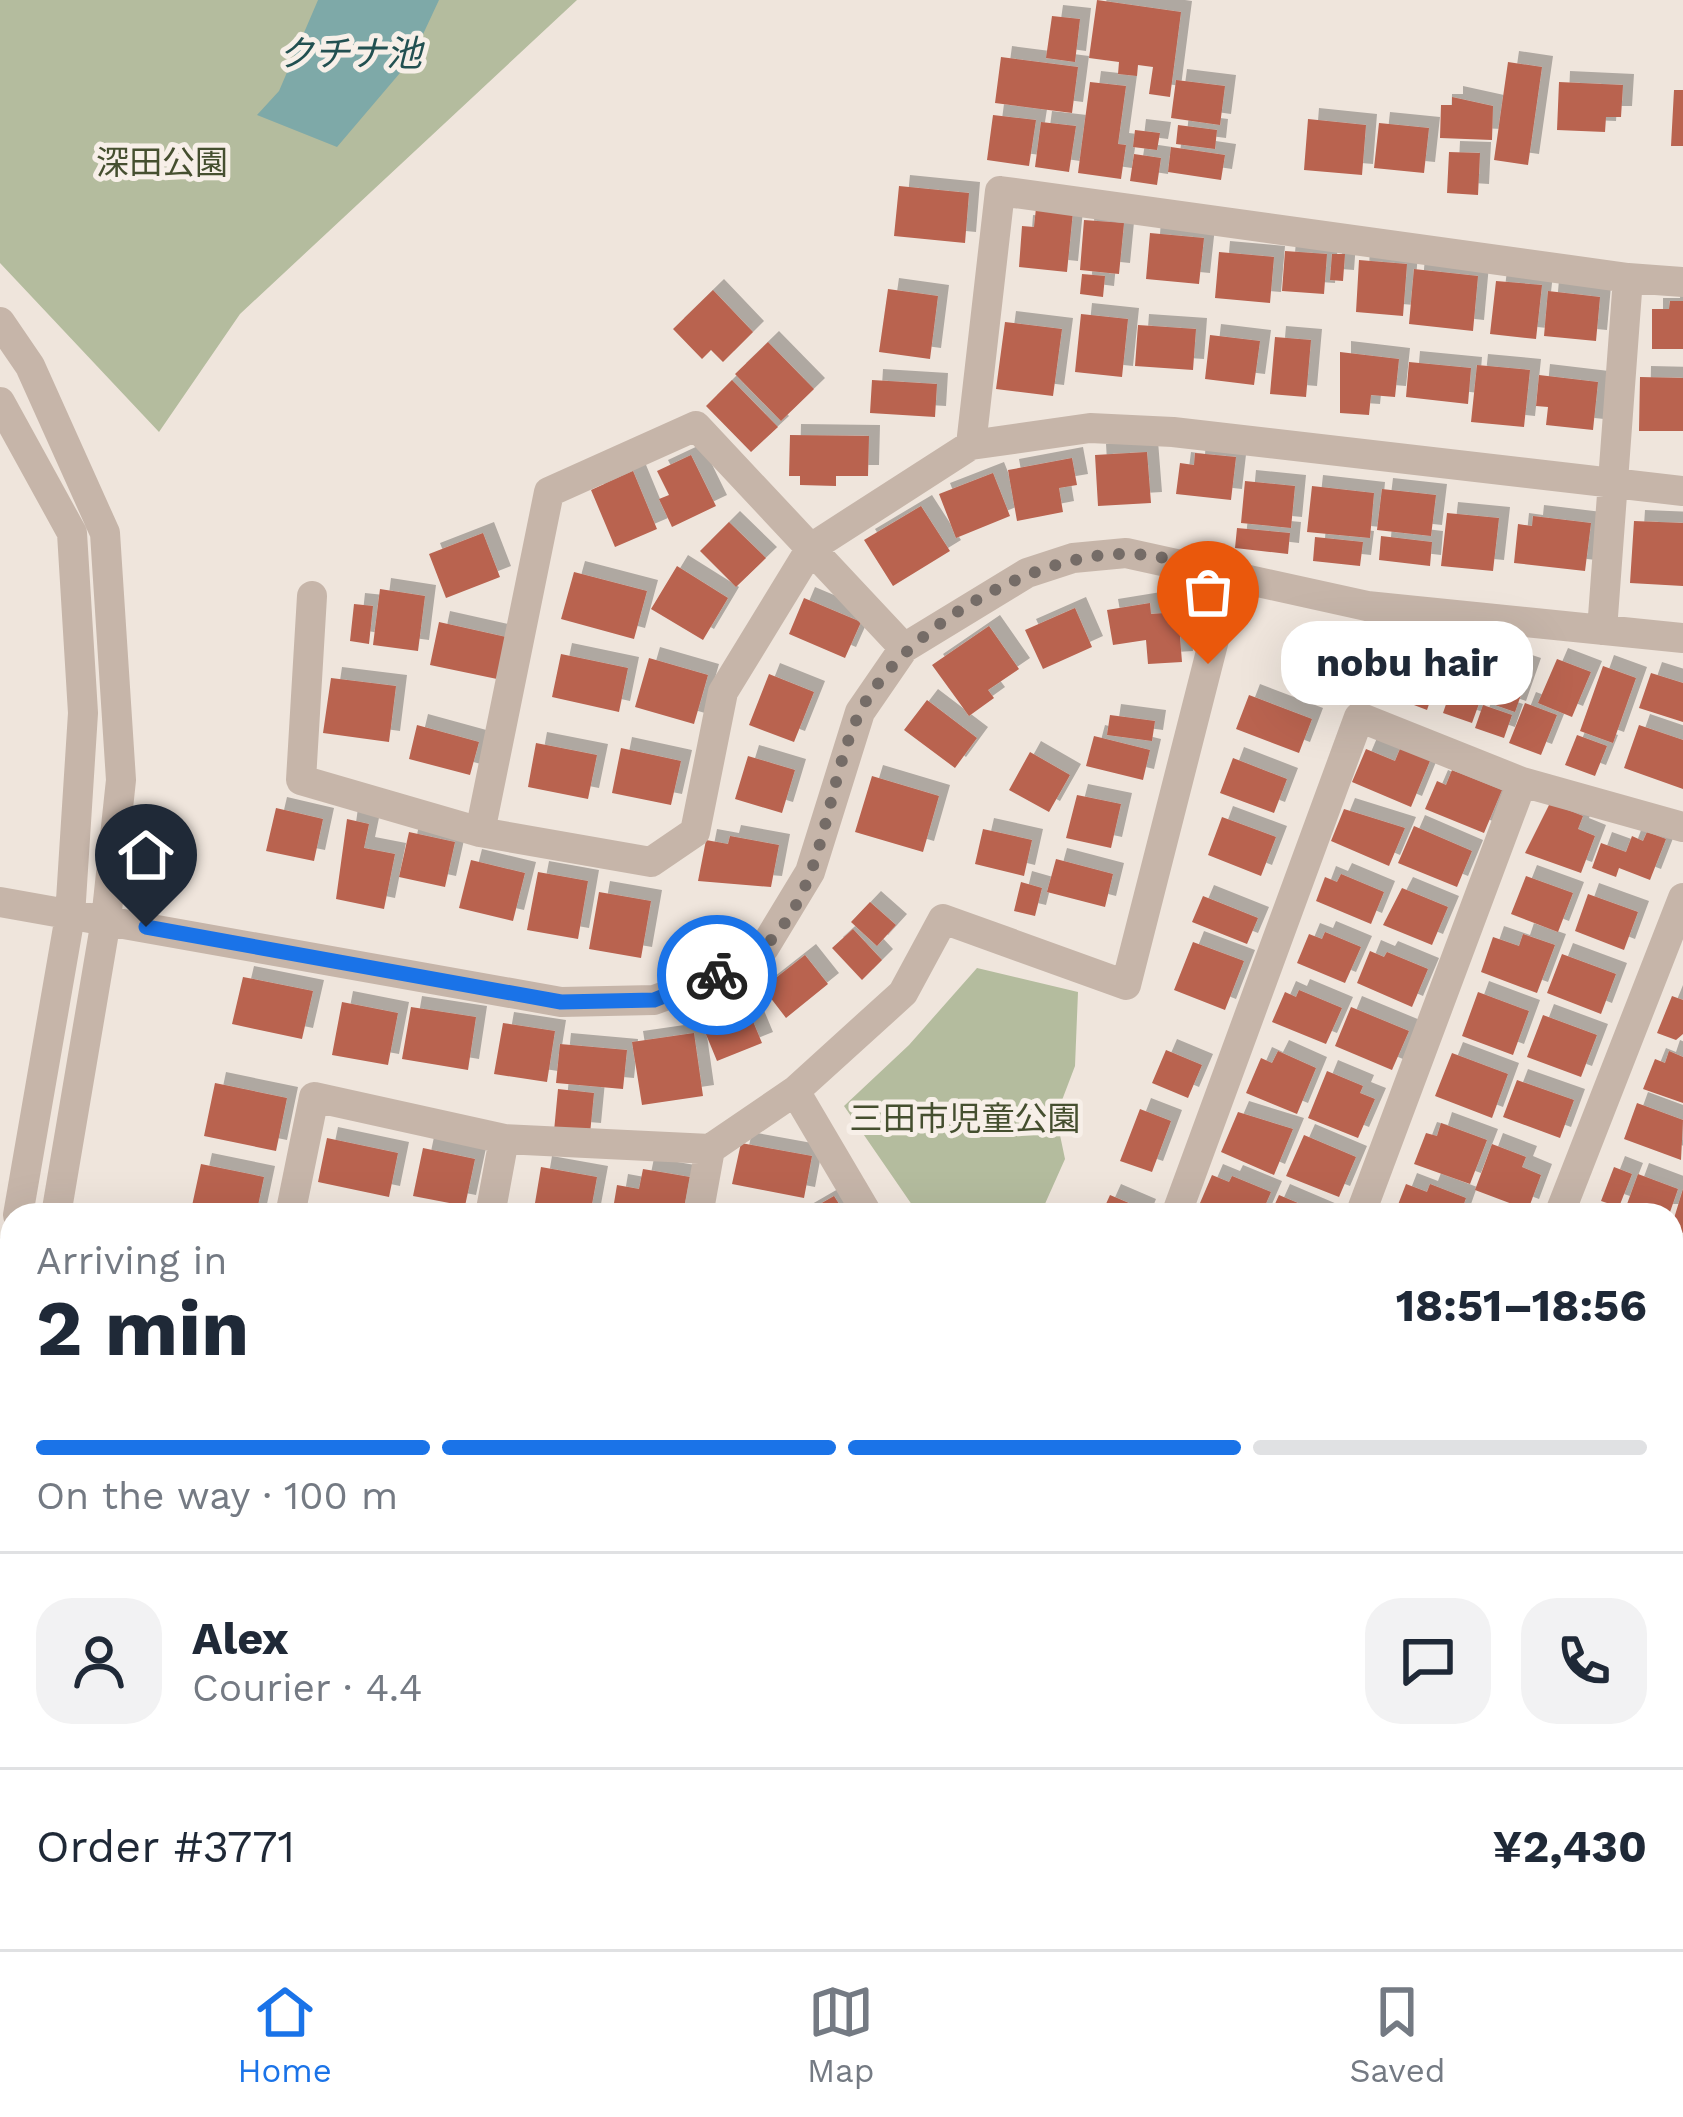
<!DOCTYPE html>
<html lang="en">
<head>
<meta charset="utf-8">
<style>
	:root { --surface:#fff; --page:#f2f2f3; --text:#1f2937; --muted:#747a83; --line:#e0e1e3; --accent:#1a73e8 }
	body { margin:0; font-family:"Work Sans","Noto Sans JP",sans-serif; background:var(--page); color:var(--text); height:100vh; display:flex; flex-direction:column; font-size:45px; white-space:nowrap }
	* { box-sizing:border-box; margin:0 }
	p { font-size:39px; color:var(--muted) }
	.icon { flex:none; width:66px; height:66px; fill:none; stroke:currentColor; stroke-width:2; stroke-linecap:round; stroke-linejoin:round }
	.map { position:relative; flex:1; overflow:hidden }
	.sheet { position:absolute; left:0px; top:1203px; width:1683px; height:747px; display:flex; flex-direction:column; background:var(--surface); border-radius:36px 36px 0 0; box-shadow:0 12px 48px #0002 }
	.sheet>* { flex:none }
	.pin { position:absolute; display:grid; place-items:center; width:102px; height:102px; color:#fff; margin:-123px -51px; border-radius:50% 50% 50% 0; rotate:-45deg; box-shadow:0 0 12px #0007 }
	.pin .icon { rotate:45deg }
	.courier { position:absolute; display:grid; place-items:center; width:120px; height:120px; margin:-60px; border:9px solid #1a73e8; border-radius:50%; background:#fff; color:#222; box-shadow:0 3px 15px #0007 }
	.bubble { position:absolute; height:84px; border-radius:36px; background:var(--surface); box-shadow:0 12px 48px #0002; font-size:39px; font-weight:700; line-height:84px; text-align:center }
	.overview em { font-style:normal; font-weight:700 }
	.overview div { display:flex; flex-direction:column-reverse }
	.overview { display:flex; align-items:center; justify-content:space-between; height:204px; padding:0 36px }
	h1 { font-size:78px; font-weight:700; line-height:90px }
	.bar { display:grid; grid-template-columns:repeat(4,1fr); gap:18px 12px; align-content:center; height:144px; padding:0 36px }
	.bar i { height:15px; border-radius:9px; background:var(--line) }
	.bar .selected { background:var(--accent) }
	.bar p { grid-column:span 4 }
	.line { display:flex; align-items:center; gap:30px; padding:0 36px; border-top:3px solid var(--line) }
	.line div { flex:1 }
	.round { display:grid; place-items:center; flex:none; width:126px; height:126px; border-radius:36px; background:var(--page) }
	.tab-bar { display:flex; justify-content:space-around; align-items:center; height:168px; border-top:3px solid var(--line); background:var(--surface); font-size:33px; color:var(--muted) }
	.tab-bar a { display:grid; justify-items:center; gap:6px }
	.tab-bar .selected { color:var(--accent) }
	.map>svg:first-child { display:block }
</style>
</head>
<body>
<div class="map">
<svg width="1683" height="1949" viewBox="0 0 1683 1949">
	<defs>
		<filter id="shadow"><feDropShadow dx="11" dy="-11" stdDeviation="0" flood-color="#0004"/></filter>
	</defs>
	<rect width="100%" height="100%" fill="#efe5dc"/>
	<!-- green -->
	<path fill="#b4bc9e" d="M0 0H577L240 314 159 432 0 263Z
		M977 968 1078 992 1075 1066 1056 1116 1065 1159 1040 1215H919L844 1106 909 1045Z"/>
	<!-- water -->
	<path fill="#7ea9a8" d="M318 0H439L411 60 337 147 257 115 279 91Z"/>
	<!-- building -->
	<path fill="#b96350" filter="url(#shadow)" d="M1097 0 1181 12 1170 97 1149 94 1153 67 1138 65 1137 76 1118 74 1119 62 1089 58Z
		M1052 16 1080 19 1075 62 1046 58Z
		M1001 57 1078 67 1072 113 995 103Z
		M1508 62 1542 67 1528 165 1494 160Z
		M1176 80 1225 86 1220 125 1171 118Z
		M1090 82 1126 86 1118 144 1126 145 1121 179 1078 173Z
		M1559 82 1623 85 1621 117H1606L1605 132 1557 130Z
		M1674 90H1683V146H1671Z
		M1452 97 1493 106 1492 140 1440 138 1441 105H1452Z
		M993 115 1036 120 1029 166 987 160Z
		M1308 119 1366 125 1362 175 1304 170Z
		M1041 122 1076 126 1069 172 1035 167Z
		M1379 123 1429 128 1424 173 1374 168Z
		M1178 125 1217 130 1215 149 1176 144Z
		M1135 130 1160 133 1157 150 1133 147Z
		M1171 147 1225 155 1221 180 1168 172Z
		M1449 152 1480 153 1478 195 1447 193Z
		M1134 154 1161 158 1157 185 1130 181Z
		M899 186 969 193 965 243 894 236Z
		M1036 208 1073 211 1067 272 1019 267 1022 226 1034 227Z
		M1084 220 1124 223 1119 274 1080 270Z
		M1150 233 1204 238 1199 284 1146 279Z
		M1285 251 1327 254 1324 294 1282 291Z
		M1219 252 1274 257 1270 303 1215 298Z
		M1332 254H1345L1343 281 1330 280Z
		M1359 260 1407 264 1403 316 1356 312Z
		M1414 269 1478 276 1473 331 1409 324Z
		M1082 274 1105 276 1103 297 1080 294Z
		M1496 281 1542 285 1536 339 1490 334Z
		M888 289 938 296 930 359 879 352Z
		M713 290 753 332 723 362 711 350 702 359 673 329Z
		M1548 291 1600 297 1596 341 1544 336Z
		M1670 301H1683V349H1652V309H1669Z
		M1081 314 1128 319 1122 377 1075 372Z
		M1005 322 1062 329 1053 396 996 389Z
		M1138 325 1196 329 1193 370 1135 366Z
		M1210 335 1260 341 1254 385 1205 379Z
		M1275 337 1311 340 1306 397 1270 394Z
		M768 342 814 389 781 421 735 374Z
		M1340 352 1399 359 1395 397 1371 395 1369 415 1340 413Z
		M1409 362 1471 368 1468 404 1406 397Z
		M1477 365 1530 370 1524 427 1471 422Z
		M1539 375 1598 382 1593 430 1546 425 1548 407 1536 406Z
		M1640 377 1683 378V431H1639Z
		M732 380 778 427 751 452 706 406Z
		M872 380 937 384 935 417 870 413Z
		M790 435 869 436 868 476H836V486L800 485V476H789Z
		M1147 452 1151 503 1098 506 1095 455Z
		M1195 453 1236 457 1231 500 1176 494 1180 463 1194 465Z
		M691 455 716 506 672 527 659 499 669 495 657 471Z
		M1072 458 1077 485 1059 488 1063 512 1017 521 1008 470Z
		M633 471 657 529 615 547 591 490Z
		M993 473 1010 516 956 538 939 494Z
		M1245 481 1295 486 1291 528 1241 523Z
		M1312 486 1374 493 1370 538 1307 532Z
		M1382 489 1436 495 1431 536 1377 530Z
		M921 506 950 551 893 586 864 540Z
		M1447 513 1499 518 1493 571 1441 566Z
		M1533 516 1591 523 1585 571 1514 563 1518 524 1532 526Z
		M1634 521 1683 523V586L1630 583Z
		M729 522 766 558 736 587 700 551Z
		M1237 528 1290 533 1288 554 1235 548Z
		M483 533 500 577 446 598 429 554Z
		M1381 536 1432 542 1430 566 1379 560Z
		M1315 537 1363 542 1360 566 1313 561Z
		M677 566 728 598 703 640 651 609Z
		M574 572 647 591 634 639 561 619Z
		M380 589 425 596 418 651 373 645Z
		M804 598 861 622 845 658 789 634Z
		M1150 603 1151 614 1178 612 1182 662 1148 664 1146 640 1113 645 1107 610Z
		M354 604 373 606 369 644 350 641Z
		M1075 608 1092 647 1043 669 1025 630Z
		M439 622 506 637 497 679 430 665Z
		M989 626 1019 669 988 690 994 698 969 716 932 665Z
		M561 654 628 668 619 712 552 697Z
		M1369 654 1439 675 1427 710 1351 681Z
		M649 658 708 675 694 724 635 707Z
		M1557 659 1591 672 1572 717 1538 703Z
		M1518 665 1530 669 1515 712 1495 705 1507 669 1515 672Z
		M1459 666 1489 676 1472 723 1443 713Z
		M1603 666 1636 678 1613 743 1580 731Z
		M1651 673 1683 683V722L1639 708Z
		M769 674 814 692 794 742 749 725Z
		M331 678 396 686 389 742 323 733Z
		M1249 695 1312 719 1299 753 1236 729Z
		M927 700 977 738 955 768 904 730Z
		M1525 703 1557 715 1541 755 1509 743Z
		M1483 705 1512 715 1504 738 1475 728Z
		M1110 715 1155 721 1152 741 1107 735Z
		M417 725 479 742 470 775 409 759Z
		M1639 725 1683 740V789L1624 768Z
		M1577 735 1607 746 1595 776 1565 765Z
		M1094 736 1150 750 1143 780 1086 766Z
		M536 743 597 755 588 799 528 787Z
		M1402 744 1432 756 1411 807 1352 782 1366 749 1395 761Z
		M621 748 681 761 671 805 612 793Z
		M1030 752 1070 775 1049 812 1009 790Z
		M748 756 795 770 782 813 735 799Z
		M1233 758 1287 779 1274 813 1220 793Z
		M1452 770 1502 790 1484 833 1425 809 1437 781 1446 785Z
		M872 776 939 796 923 852 855 832Z
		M1077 795 1121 804 1111 848 1066 838Z
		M1550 803 1583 816 1578 829 1595 836 1581 873 1525 853Z
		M276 808 323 819 314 861 266 851Z
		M1344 809 1405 828 1389 866 1331 841Z
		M1222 817 1276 837 1261 876 1208 855Z
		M347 819 369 824 364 848 395 854 384 909 336 899Z
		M1414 826 1472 851 1457 887 1398 863Z
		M983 829 1032 840 1024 876 975 864Z
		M409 832 455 842 445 887 399 877Z
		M1647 832 1666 839 1650 880 1619 868 1616 877 1592 868 1601 843 1626 852 1632 836 1643 841Z
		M730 836 779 845 771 887 698 881 706 840 728 844Z
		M1056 859 1113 874 1105 907 1047 892Z
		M471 860 525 873 513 921 459 908Z
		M538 872 588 881 578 939 527 930Z
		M1341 874 1384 892 1371 924 1316 901 1325 877 1337 882Z
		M1526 876 1573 893 1558 932 1511 914Z
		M1021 882 1042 888 1035 916 1014 911Z
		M1402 888 1448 907 1432 945 1383 925Z
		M599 892 651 901 641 958 589 949Z
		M1588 894 1638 912 1624 950 1575 931Z
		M1203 896 1258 918 1247 944 1192 922Z
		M870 902 896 925 877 946 851 922Z
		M853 929 882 960 862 980 832 948Z
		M1325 932 1361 947 1345 983 1297 963 1309 934 1322 939Z
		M1523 934 1555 945 1537 993 1481 972 1493 937 1519 946Z
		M1193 942 1244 961 1225 1010 1174 990Z
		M1370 951 1384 957 1387 952 1428 969 1412 1007 1357 983Z
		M1562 954 1616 974 1601 1014 1547 993Z
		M805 955 828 984 786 1018 763 988Z
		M243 977 313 991 302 1039 232 1024Z
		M1299 990 1342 1008 1326 1044 1272 1022 1285 992 1296 997Z
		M1478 992 1529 1011 1513 1055 1462 1036Z
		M1672 996 1683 1000V1034L1676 1040 1657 1033Z
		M342 1002 398 1013 388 1065 332 1055Z
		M411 1007 476 1017 468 1070 402 1059Z
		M747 1007 762 1043 717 1061 703 1027Z
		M1351 1007 1409 1031 1392 1070 1335 1046Z
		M1543 1015 1597 1035 1581 1077 1527 1057Z
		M503 1023 555 1031 547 1082 494 1074Z
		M694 1033 703 1096 642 1105 632 1042Z
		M560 1044 627 1050 623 1089 556 1083Z
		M1166 1050 1202 1065 1188 1098 1152 1083Z
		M1278 1051 1316 1068 1297 1114 1246 1093 1261 1058 1272 1063Z
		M1669 1051 1683 1057V1103L1643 1089 1655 1059 1665 1063Z
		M1452 1053 1508 1074 1492 1118 1435 1096Z
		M1327 1071 1363 1086 1360 1093 1375 1099 1358 1138 1308 1118Z
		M1517 1080 1574 1100 1560 1138 1503 1117Z
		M215 1083 287 1098 276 1151 204 1136Z
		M558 1089 594 1093 590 1134 554 1131Z
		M1637 1103 1683 1120 1681 1160 1624 1139Z
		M1140 1109 1171 1121 1152 1172 1120 1161Z
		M1238 1112 1293 1129 1274 1175 1221 1152Z
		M1441 1123 1487 1140 1470 1184 1414 1164 1426 1133 1437 1136Z
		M1304 1135 1356 1157 1339 1197 1286 1176Z
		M327 1138 398 1153 389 1197 318 1182Z
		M741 1143 812 1156 804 1198 732 1184Z
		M1492 1144 1526 1157 1522 1167 1541 1175 1528 1210 1475 1190Z
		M423 1148 475 1159 465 1206 413 1196Z
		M201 1164 264 1177 256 1215H190Z
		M541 1167 597 1177 590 1215H533Z
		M1614 1167 1632 1174 1619 1207 1601 1201Z
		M643 1169 690 1177 683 1215H612L617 1185 639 1189Z
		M1638 1174 1678 1189 1669 1215H1623Z
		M1212 1175 1229 1182 1232 1176 1271 1192 1261 1215 1197 1210Z
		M1406 1184 1427 1192 1430 1184 1466 1198 1460 1215H1394Z
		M1683 1189V1233L1671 1228Z
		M1110 1195 1145 1210 1143 1215H1101Z
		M1279 1195 1326 1215H1270Z
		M834 1196 846 1215H801Z
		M1671 1252 1683 1257V1302L1671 1298Z
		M1671 1306 1683 1310V1359L1671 1354Z
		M1671 1369 1683 1374 1678 1412 1671 1409Z
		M1671 1613 1683 1621V1632L1671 1648Z
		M1683 1746V1827L1671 1819V1763Z
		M975 1938H1030L1024 1949H986Z
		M1053 1938H1061L1081 1949H1047Z
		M1347 1938H1409L1402 1949H1352L1343 1944Z
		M1445 1938H1493L1506 1949H1449L1441 1943Z
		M1577 1938H1633L1626 1949H1597Z"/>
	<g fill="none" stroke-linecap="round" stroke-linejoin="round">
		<!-- minor -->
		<path stroke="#c6b5a9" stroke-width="30" d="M1628 278 1683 282
			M0 322 30 366 105 533 121 780 106 920 56 1215
			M0 402 72 533 83 713 70 916 18 1215
			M971 445 1000 191 1628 278 1602 630
			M312 596 301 780 480 832 651 862 695 832 723 692 811 548 971 445 1090 428 1173 432 1683 491
			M480 832 549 492 696 426 904 648
			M0 902 561 1002 654 1000 709 980 764 948 810 872 860 712 904 648 1027 573 1073 558 1126 553 1367 606 1683 638
			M795 1091 903 993 943 919 1126 985 1231 573
			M290 1215 314 1097 504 1139 710 1149 795 1091 868 1215
			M490 1215 504 1139
			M698 1215 710 1149
			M1176 1215 1359 717 1522 782 1683 827
			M1360 1215 1522 782
			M1559 1215 1683 898
			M0 1315 12 1247
			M1671 1509 1683 1475
			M0 1539 12 1470
			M1671 1581 1683 1589
			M0 1756 12 1759
			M0 1811 12 1813
			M1671 1909 1683 1918
			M492 1938 516 1949
			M647 1938 675 1949
			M1114 1938 1132 1949
			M1541 1949 1547 1938"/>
	</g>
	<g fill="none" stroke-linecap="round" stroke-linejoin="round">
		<!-- done -->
		<path stroke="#756c67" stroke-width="12" stroke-dasharray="0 21.6" d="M717 975C732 967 752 959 764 947 828 887 824 786 860 712 901 630 1032 554 1123 554 1158 553 1197 566 1231 573L1208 664"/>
		<!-- route -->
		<path stroke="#1a73e8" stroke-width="15" d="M146 927 561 1002 654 1000 717 975"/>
	</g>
	<g text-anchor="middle" stroke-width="10" stroke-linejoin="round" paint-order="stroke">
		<!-- park labels -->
		<g font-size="33" fill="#454f2f" stroke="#f7efe8">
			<text x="162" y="174">深田公園</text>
			<text x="965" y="1130">三田市児童公園</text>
		</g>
		<!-- water labels -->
		<g font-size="36" font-style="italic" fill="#225051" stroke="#f7efe8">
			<text x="350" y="66">クチナ池</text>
		</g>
	</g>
</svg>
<div class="pin" style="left:1208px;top:664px;background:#ea580c"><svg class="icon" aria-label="bag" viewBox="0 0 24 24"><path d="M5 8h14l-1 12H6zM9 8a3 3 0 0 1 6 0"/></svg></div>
<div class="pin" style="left:146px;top:927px;background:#1f2937"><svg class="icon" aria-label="home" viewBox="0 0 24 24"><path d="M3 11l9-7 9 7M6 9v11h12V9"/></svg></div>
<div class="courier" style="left:717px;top:975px"><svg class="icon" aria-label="bike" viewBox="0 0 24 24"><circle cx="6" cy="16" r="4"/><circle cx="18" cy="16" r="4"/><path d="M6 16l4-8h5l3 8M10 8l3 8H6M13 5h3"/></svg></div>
<div class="bubble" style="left:1281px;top:621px;width:252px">nobu hair</div>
<section class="sheet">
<div class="overview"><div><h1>2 min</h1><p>Arriving in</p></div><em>18:51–18:56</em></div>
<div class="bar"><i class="selected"></i><i class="selected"></i><i class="selected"></i><i></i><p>On the way · 100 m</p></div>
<div class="line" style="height:216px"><a class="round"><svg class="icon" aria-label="person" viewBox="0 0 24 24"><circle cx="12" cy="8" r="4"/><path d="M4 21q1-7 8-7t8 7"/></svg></a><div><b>Alex</b><p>Courier · 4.4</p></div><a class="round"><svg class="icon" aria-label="chat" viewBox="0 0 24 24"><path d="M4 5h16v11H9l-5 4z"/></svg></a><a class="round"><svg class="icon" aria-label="phone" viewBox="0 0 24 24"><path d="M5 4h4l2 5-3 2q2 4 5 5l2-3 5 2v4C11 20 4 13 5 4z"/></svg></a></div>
<div class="line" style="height:156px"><div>Order #3771</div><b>¥2,430</b></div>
</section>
</div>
<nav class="tab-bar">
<a class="selected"><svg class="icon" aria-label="home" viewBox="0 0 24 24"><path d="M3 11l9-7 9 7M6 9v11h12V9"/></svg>Home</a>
<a><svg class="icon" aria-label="map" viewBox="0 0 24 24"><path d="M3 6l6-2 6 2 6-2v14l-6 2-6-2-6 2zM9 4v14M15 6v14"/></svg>Map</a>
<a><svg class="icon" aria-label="saved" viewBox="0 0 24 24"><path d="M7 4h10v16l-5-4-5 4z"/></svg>Saved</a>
</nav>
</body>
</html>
